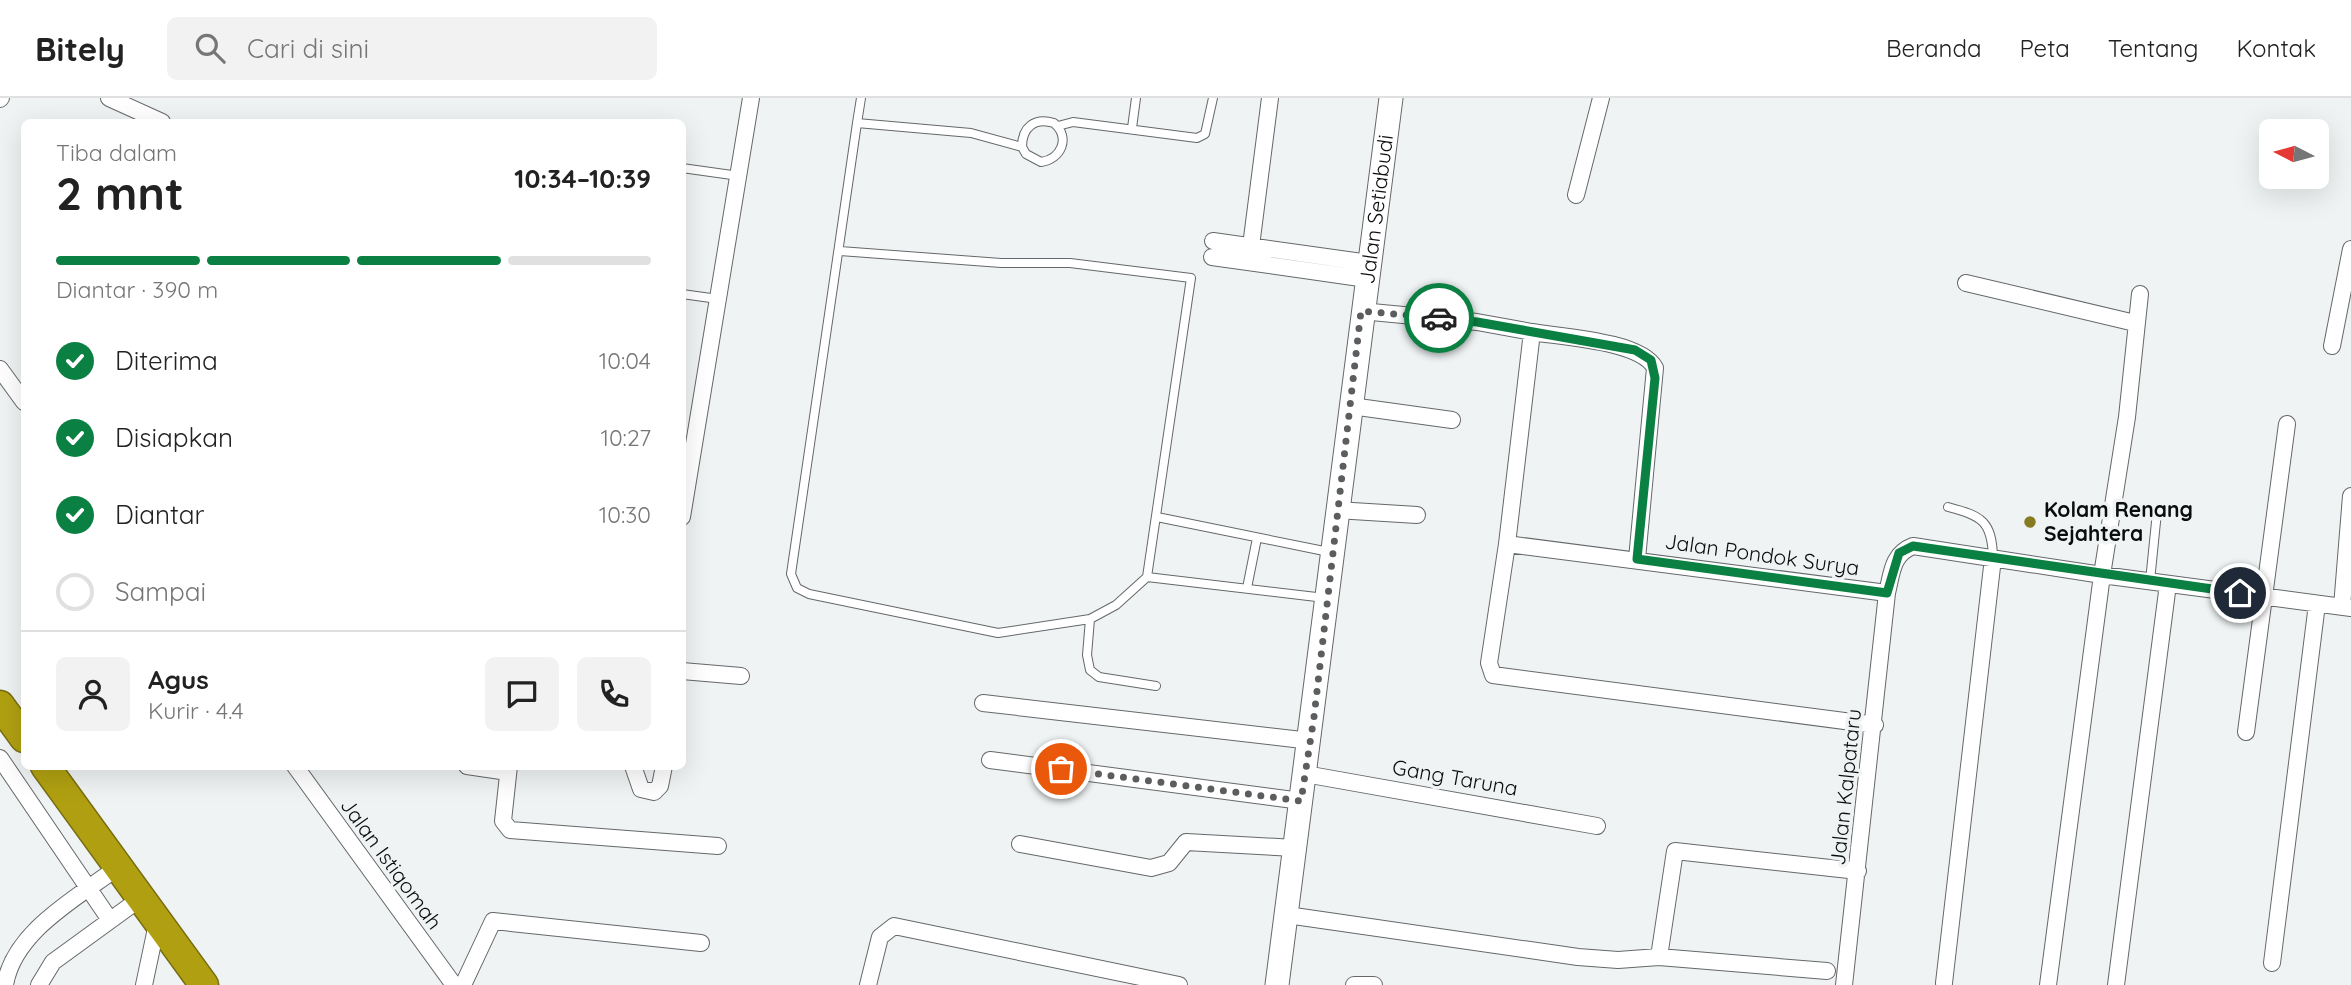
<!DOCTYPE html>
<html lang="id">
<head>
<meta charset="utf-8">
<style>
	:root { --surface:#fff; --page:#f2f2f2; --text:#222; --muted:#767676; --line:#e0e0e0; --accent:#0b8043 }
	body { margin:0; font-family:Quicksand,sans-serif; background:var(--page); color:var(--text); height:100vh; display:flex; flex-direction:column; font-size:26px; white-space:nowrap }
	* { box-sizing:border-box; margin:0 }
	p { font-size:23px; color:var(--muted) }
	.icon { flex:none; width:38px; height:38px; fill:none; stroke:currentColor; stroke-width:2; stroke-linecap:round; stroke-linejoin:round }
	.map { position:relative; flex:1; overflow:hidden }
	.details { position:absolute; left:21px; top:21px; width:665px; height:651px; display:flex; flex-direction:column; background:var(--surface); border-radius:10px; box-shadow:0 7px 28px #0002 }
	.details>* { flex:none }
	.needle { width:46px; rotate:276deg }
	.buttons { position:absolute; left:2259px; top:21px; display:grid; gap:14px }
	.buttons a { display:grid; place-items:center; width:70px; height:70px; border-radius:10px; background:var(--surface); box-shadow:0 7px 28px #0002; font-size:35px }
	.pin { position:absolute; display:grid; place-items:center; width:60px; height:60px; color:#fff; margin:-30px; border:4px solid #fff; border-radius:50%; box-shadow:0 2px 7px #0007 }
	.courier { position:absolute; display:grid; place-items:center; width:70px; height:70px; margin:-35px; border:5px solid #0b8043; border-radius:50%; background:#fff; color:#222; box-shadow:0 2px 9px #0007 }
	.head em { font-style:normal; font-weight:700 }
	.head div { display:flex; flex-direction:column-reverse }
	.head { display:flex; align-items:center; justify-content:space-between; height:119px; padding:0 35px }
	h1 { font-size:46px; font-weight:700; line-height:52px }
	.bar { display:grid; grid-template-columns:repeat(4,1fr); gap:10px 7px; align-content:center; height:84px; padding:0 35px }
	.bar i { height:9px; border-radius:5px; background:var(--line) }
	.bar .on { background:var(--accent) }
	.bar p { grid-column:span 4 }
	.line { display:flex; align-items:center; gap:18px; padding:0 35px; border-top:2px solid var(--line) }
	.line div { flex:1 }
	.round { display:grid; place-items:center; flex:none; width:74px; height:74px; border-radius:10px; background:var(--page) }
	ol { padding:0 35px; list-style:none }
	li { display:flex; align-items:center; gap:21px; height:77px }
	li p { margin-inline-start:auto }
	li .icon { padding:7px; border-radius:50%; background:var(--accent); color:#fff; stroke-width:4 }
	li:last-child { color:var(--muted) }
	li i { width:38px; height:38px; border:4px solid var(--line); border-radius:50% }
	header { display:flex; align-items:center; gap:42px; box-sizing:border-box; height:98px; padding:0 35px; background:var(--surface); border-bottom:2px solid var(--line) }
	header strong { font-size:33px }
	nav { display:flex; gap:38px; margin-inline-start:auto; font-size:24px }
	.search { width:490px; height:63px; background:var(--page); display:flex; align-items:center; gap:18px; box-sizing:border-box; padding:0 24px; border-radius:10px; color:var(--muted); font-size:26px }
	.map>svg:first-child { display:block }
</style>
</head>
<body>
<header>
<strong>Bitely</strong>
<div class="search"><svg class="icon" aria-label="search" viewBox="0 0 24 24"><circle cx="10" cy="10" r="6"/><path d="M15 15l6 6"/></svg>Cari di sini</div>
<nav><a>Beranda</a><a>Peta</a><a>Tentang</a><a>Kontak</a></nav>
</header>
<div class="map">
<svg width="2351" height="887" viewBox="0 0 2351 887">
	<rect width="100%" height="100%" fill="#eff3f4"/>
	<g fill="none" stroke-linecap="round" stroke-linejoin="round">
		<!-- lane casing -->
		<g stroke="#65686a" stroke-width="10">
			<path id="lane" d="M857 25 861 0
				M1058 28 1073 24 1197 40 1205 36 1213 0
				M1132 30 1136 0
				M682 70 739 78
				M840 153 1001 165H1070L1191 180 1147 479 1116 507 1090 521 998 535 809 496 797 490 791 476 857 25 971 35 1022 49 1026 56 1041 64C1061 61 1071 40 1054 25 1035 19 1022 29 1022 49
				M682 196 718 201
				M1948 409C1982 418 1992 423 1993 460
				M1157 419 1329 454
				M1147 479 1325 500
				M2150 483 2157 414
				M1247 490 1257 440
				M1090 521 1087 557 1090 572 1099 579 1156 588"/>
		</g>
		<!-- street casing -->
		<g stroke="#65686a" stroke-width="18">
			<path id="street" d="M109 0 162 24
				M0 1 1 0
				M1576 97 1601 0
				M1213 143 1369 165
				M1251 148 1270 0
				M1212 159 1367 181
				M1966 185 2135 225
				M1361 213 1477 224 1532 234 1507 446 1489 565 1493 577 1875 627
				M1532 234C1562 239 1641 243 1655 270L1637 461
				M2332 248 2351 151
				M0 271 24 304
				M1351 308 1452 322
				M1336 412 1417 417
				M682 419 751 0
				M1507 446 1887 495
				M2342 509 2351 398
				M682 573 741 578
				M983 605 1311 643
				M2246 634 2287 326
				M0 660 110 822
				M990 662 1301 703
				M295 668 454 887
				M467 668 508 674
				M509 668 503 723 510 732 718 748
				M633 668 641 691 654 694 660 688 664 668
				M1305 676 1597 728
				M1020 746 1151 770 1169 765 1186 744 1295 750
				M1287 817 1578 859 1618 862 1659 859 1827 873
				M1659 859 1675 753 1858 773
				M2272 865 2317 506
				M1944 885 1993 460
				M5 887C14 833 77 800 118 769
				M39 887 53 864 141 800
				M144 887 158 821
				M463 887 493 823 701 845
				M868 887 880 839 894 828 1179 887
				M1354 887H1374
				M1844 887 1887 495C1892 475 1892 456 1913 448L2102 477 2351 510
				M2048 887 2102 477 2127 319 2140 196
				M2116 887 2168 486"/>
		</g>
		<!-- secondary casing -->
		<g stroke="#65686a" stroke-width="25">
			<g id="secondary">
				<path id="s1" d="M1277 887 1391 0"/>
			</g>
		</g>
		<!-- highway casing -->
		<g stroke="#766c10" stroke-width="31">
			<path id="highway" d="M0 607 24 640
				M45 668 204 887"/>
		</g>
		<!-- lane -->
		<use href="#lane" stroke="#fff" stroke-width="8"/>
		<!-- street -->
		<use href="#street" stroke="#fff" stroke-width="16"/>
		<!-- secondary -->
		<use href="#secondary" stroke="#fff" stroke-width="23"/>
		<!-- highway -->
		<use href="#highway" stroke="#b0a011" stroke-width="28"/>
	</g>
	<g fill="none" stroke-linecap="round" stroke-linejoin="round">
		<!-- done -->
		<path stroke="#5b5d5e" stroke-width="7" stroke-dasharray="0 12.6" d="M1061 671 1301 703 1314 619 1361 213 1439 220"/>
		<!-- route -->
		<path stroke="#0b8043" stroke-width="9" d="M1439 220 1477 224 1635 252 1651 262 1655 280 1637 461 1887 495 1899 455 1913 448 2240 495"/>
	</g>
	<!-- markers -->
	<circle fill="#877b21" stroke="#eff3f4" stroke-width="2.5" cx="2030" cy="424" r="7"/>
	<g text-anchor="middle" stroke-width="7" stroke-linejoin="round" paint-order="stroke">
		<!-- street labels -->
		<g font-size="21" fill="#0b0c0d" stroke="#eff3f4">
			<text dy="7" stroke="none"><textPath href="#s1" startOffset="782">Jalan Setiabudi</textPath></text>
			<text transform="translate(1762 457) rotate(8)" y="7">Jalan Pondok Surya</text>
			<text transform="translate(1455 680) rotate(10)" y="7">Gang Taruna</text>
			<text transform="translate(1846 689) rotate(-84)" y="7">Jalan Kalpataru</text>
			<text transform="translate(391 766) rotate(54)" y="7">Jalan Istiqomah</text>
		</g>
		<!-- poi labels -->
		<g font-size="21" font-weight="bold" fill="#0b0c0d" stroke="#eff3f4" text-anchor="start">
			<text x="2044" y="419">Kolam Renang<tspan x="2044" dy="24">Sejahtera</tspan></text>
		</g>
	</g>
</svg>
<div class="buttons">
<a><svg class="needle" viewBox="-14 -14 28 28"><path d="M0-13l5 13h-10z" fill="#e53935"/><path d="M0 13l5-13h-10z" fill="#767676"/></svg></a>
</div>
<div class="pin" style="left:1061px;top:671px;background:#ea580c"><svg class="icon" aria-label="bag" viewBox="0 0 24 24"><path d="M5 8h14l-1 12H6zM9 8a3 3 0 0 1 6 0"/></svg></div>
<div class="pin" style="left:2240px;top:495px;background:#1f2937"><svg class="icon" aria-label="home" viewBox="0 0 24 24"><path d="M3 11l9-7 9 7M6 9v11h12V9"/></svg></div>
<div class="courier" style="left:1439px;top:220px"><svg class="icon" aria-label="car" viewBox="0 0 24 24"><path d="M5 17H2v-5l4-1 3-4h7l3 4 3 1v5h-3M9 17h6M6 11h13"/><circle cx="7" cy="17" r="2"/><circle cx="17" cy="17" r="2"/></svg></div>
<section class="details">
<div class="head"><div><h1>2 mnt</h1><p>Tiba dalam</p></div><em>10:34–10:39</em></div>
<div class="bar"><i class="on"></i><i class="on"></i><i class="on"></i><i></i><p>Diantar · 390 m</p></div>
<ol>
<li><svg class="icon" aria-label="check" viewBox="0 0 24 24"><path d="M5 12l5 5 9-10"/></svg>Diterima<p>10:04</p></li>
<li><svg class="icon" aria-label="check" viewBox="0 0 24 24"><path d="M5 12l5 5 9-10"/></svg>Disiapkan<p>10:27</p></li>
<li><svg class="icon" aria-label="check" viewBox="0 0 24 24"><path d="M5 12l5 5 9-10"/></svg>Diantar<p>10:30</p></li>
<li><i></i>Sampai</li>
</ol>
<div class="line" style="height:126px"><a class="round"><svg class="icon" aria-label="person" viewBox="0 0 24 24"><circle cx="12" cy="8" r="4"/><path d="M4 21q1-7 8-7t8 7"/></svg></a><div><b>Agus</b><p>Kurir · 4.4</p></div><a class="round"><svg class="icon" aria-label="chat" viewBox="0 0 24 24"><path d="M4 5h16v11H9l-5 4z"/></svg></a><a class="round"><svg class="icon" aria-label="phone" viewBox="0 0 24 24"><path d="M5 4h4l2 5-3 2q2 4 5 5l2-3 5 2v4C11 20 4 13 5 4z"/></svg></a></div>
</section>
</div>
</body>
</html>
